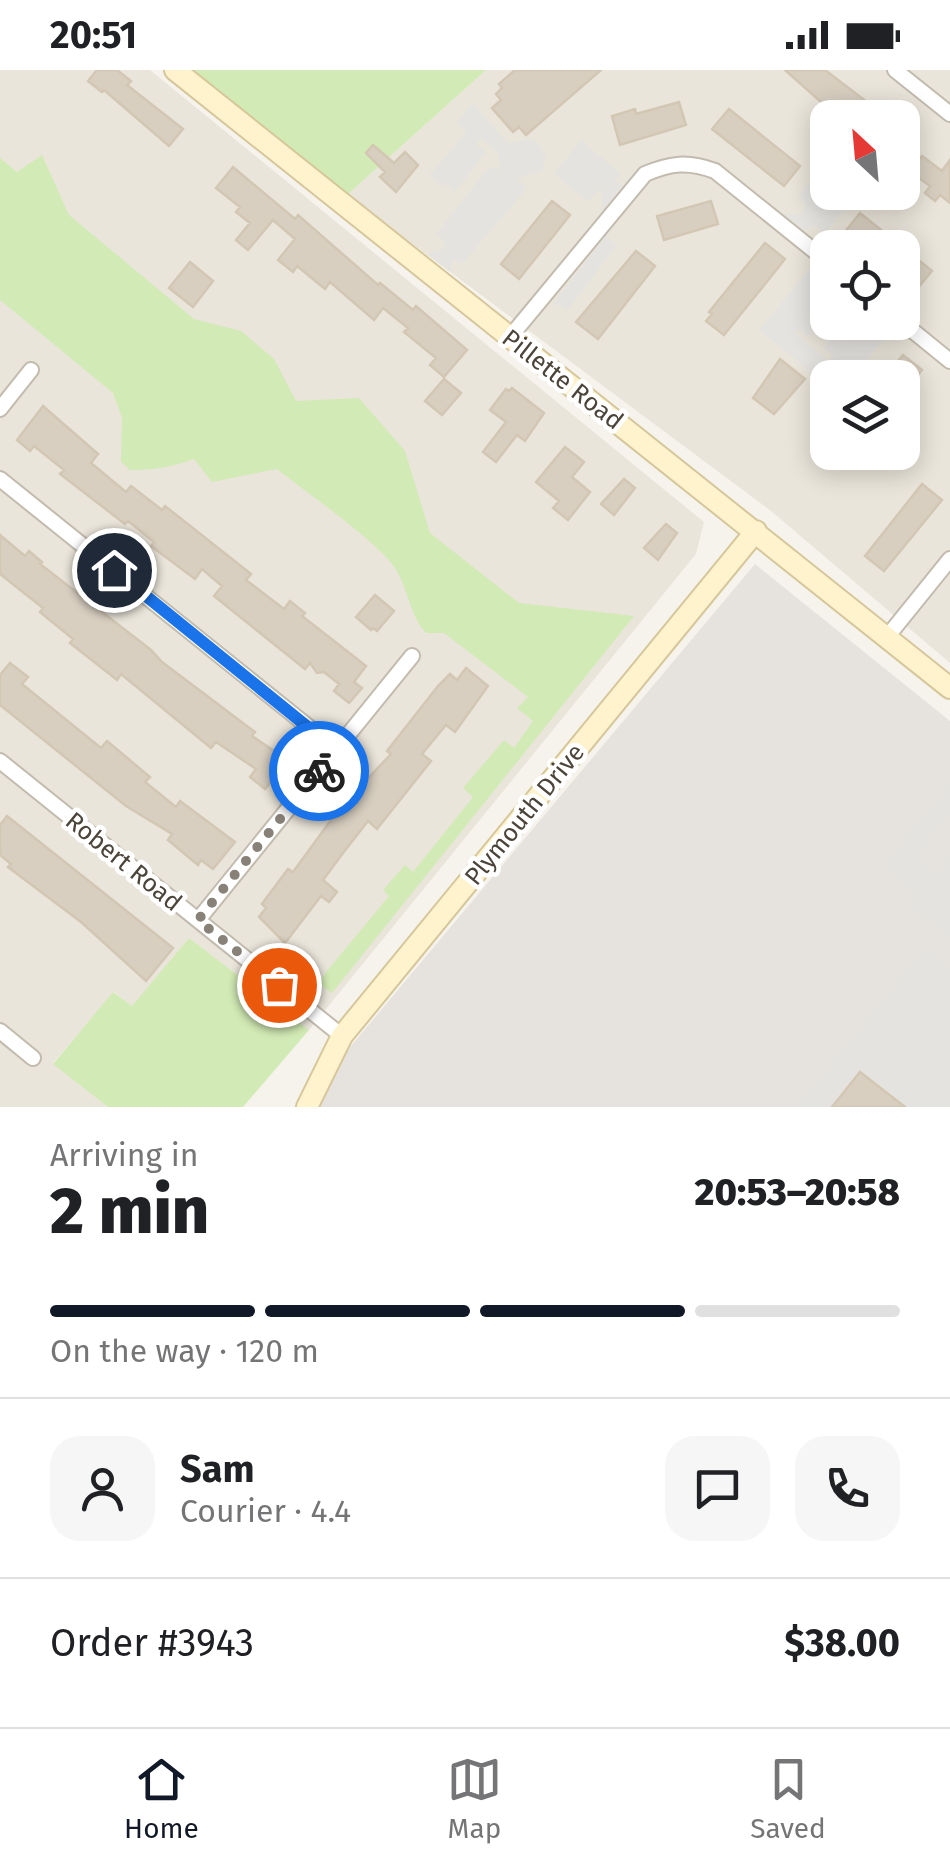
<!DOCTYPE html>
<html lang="en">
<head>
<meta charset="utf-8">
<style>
	:root { --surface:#fff; --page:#f6f6f6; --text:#202124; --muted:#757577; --line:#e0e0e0; --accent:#111827 }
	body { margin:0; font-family:"Fira Sans",sans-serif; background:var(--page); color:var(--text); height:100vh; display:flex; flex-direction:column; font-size:38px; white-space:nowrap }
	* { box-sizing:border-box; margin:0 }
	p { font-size:32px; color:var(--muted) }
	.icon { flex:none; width:55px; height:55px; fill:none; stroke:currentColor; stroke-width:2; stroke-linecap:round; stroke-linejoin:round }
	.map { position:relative; height:1037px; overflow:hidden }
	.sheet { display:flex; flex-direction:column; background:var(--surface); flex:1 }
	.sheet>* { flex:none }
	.needle { width:65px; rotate:334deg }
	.tools { position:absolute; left:810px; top:30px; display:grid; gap:20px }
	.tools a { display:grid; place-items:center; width:110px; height:110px; border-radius:20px; background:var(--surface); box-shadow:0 5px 25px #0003; font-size:50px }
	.pin { position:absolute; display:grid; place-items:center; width:85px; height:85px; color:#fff; margin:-42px; border:5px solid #fff; border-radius:50%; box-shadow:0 2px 10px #0007 }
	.courier { position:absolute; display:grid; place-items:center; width:100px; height:100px; margin:-50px; border:8px solid #1a73e8; border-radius:50%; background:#fff; color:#222; box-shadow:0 2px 12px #0007 }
	.summary em { font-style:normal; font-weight:800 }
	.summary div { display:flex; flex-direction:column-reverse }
	.summary { display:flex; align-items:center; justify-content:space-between; height:170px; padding:0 50px }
	h1 { font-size:65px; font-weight:800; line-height:75px }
	.bar { display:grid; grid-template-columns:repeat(4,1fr); gap:15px 10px; align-content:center; height:120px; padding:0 50px }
	.bar i { height:12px; border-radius:8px; background:var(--line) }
	.bar .active { background:var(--accent) }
	.bar p { grid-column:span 4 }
	.line { display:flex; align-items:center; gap:25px; padding:0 50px; border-top:2px solid var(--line) }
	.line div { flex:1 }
	.round { display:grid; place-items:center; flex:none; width:105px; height:105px; border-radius:30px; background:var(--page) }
	.status { display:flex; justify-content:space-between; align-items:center; height:70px; padding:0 50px; background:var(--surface); direction:ltr }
	.status svg { height:28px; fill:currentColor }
	.menu { display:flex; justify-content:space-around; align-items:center; height:140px; border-top:2px solid var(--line); background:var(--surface); font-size:28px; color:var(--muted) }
	.menu a { display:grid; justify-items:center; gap:5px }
	.menu .active { color:var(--accent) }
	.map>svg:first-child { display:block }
</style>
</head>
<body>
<div class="status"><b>20:51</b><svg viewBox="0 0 49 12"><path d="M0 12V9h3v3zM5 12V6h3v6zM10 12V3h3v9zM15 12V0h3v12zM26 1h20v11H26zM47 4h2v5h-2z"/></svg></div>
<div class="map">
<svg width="950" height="1037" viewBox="0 0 950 1037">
	<rect width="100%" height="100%" fill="#f6f3ec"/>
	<!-- residential -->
	<path fill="#eae5da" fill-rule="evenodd" d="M0 0H150L704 452 696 484 309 960 189 868 132 937 114 922 53 993 108 1037H0Z
		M486 0H950V593L771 441 347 125ZM828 48H902V122H828ZM828 178H902V252H828ZM828 308H902V382H828Z"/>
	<!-- industrial -->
	<path fill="#e6e2dd" d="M755 494 950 651V1037H317L322 1021 345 983Z"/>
	<!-- green -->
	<path fill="#d2eab5" d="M192 0H486L347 125Z
		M42 85 69 145 194 249 241 261 274 289 296 331 359 328 405 381 430 463 519 533 634 546 332 923 317 913 389 826 383 820 405 795 413 802 473 727 463 718 504 670 514 678 533 651 517 638 528 627 444 563H426C407 543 409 511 387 488 356 456 312 427 277 399L212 412 194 389C173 397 153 400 130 400L121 392 122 348 113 323 0 230V88L17 102Z
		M189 868 309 960 243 1037H108L53 994 113 922 132 936Z"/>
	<!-- parking -->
	<path fill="#e5e3e0" d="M472 33 508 73 531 69 538 73 546 88 543 100 517 109 527 118 462 194 453 189 450 202 427 184 441 180 446 173 436 164 490 96 497 100 501 96 497 82 482 69 476 74 486 82 455 122 446 114 441 116 429 106 467 61 457 53Z
		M581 70 621 104 615 110 624 117 603 142 601 118 588 132 554 104Z
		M821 97 827 102 828 122 857 123 825 163 814 155 805 161V165L784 144H802L806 134 798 128Z
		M606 166 617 175 568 240 553 233Z
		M810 198 820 207 823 200 827 203V243L808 267 799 259 794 263 829 291 833 285 823 278 842 253 889 252 890 254 883 253 881 257 889 263 853 307 828 308 827 315 759 260Z
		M950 712V744L918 787 936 802 950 785V870L909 836 917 825 882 794Z
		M926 875 950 895V1037H905L860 1002 832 1037H795Z"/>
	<!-- building -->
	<path fill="#d8cfc1" stroke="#d3c7b4" stroke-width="2.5" d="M97 0H117L131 11 127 15 183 59 169 76 104 20 102 22 88 11Z
		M515 0H601L526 65 519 57 513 62 492 38 501 30 496 24 502 18 499 14Z
		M785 0H825L888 48H839Z
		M679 32 686 55 620 75 612 46 635 39 636 44Z
		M729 39 800 96 784 116 712 59Z
		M373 75 394 93 405 82 418 95 396 122 380 107 385 102 366 83Z
		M922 86 942 101 950 90V133L940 125 935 131 925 123 930 116 910 101Z
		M233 97 295 149 298 145 378 215 380 213 413 240 416 236 467 280 444 307 430 295 436 288 404 262 408 258 383 238 374 250 330 212 325 219 297 196 293 202 278 190 295 169 273 150 248 180 236 170 250 153 236 142 240 137 216 118Z
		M552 131 570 145 519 209 501 194Z
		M711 131 718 154 664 170 657 146Z
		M860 143 932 201 916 220 902 210V178H862L844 163Z
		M765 173 785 189 724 265 706 251 712 244 709 242Z
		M636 181 655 196 598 269 576 252Z
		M190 192 213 211 193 237 169 218Z
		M903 285 922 300 902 325V308H884Z
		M780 289 805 309 774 344 753 328Z
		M444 309 461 323 442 345 425 331Z
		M512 318 544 343 525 371 517 365 496 392 483 382 506 352 490 340 506 319 509 321Z
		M43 336 98 384 91 393 126 422 131 416 162 440 165 436 251 504 246 510 284 539 290 531 305 543 302 546 366 596 354 612 362 618 349 633 334 621 339 614 324 602 317 603 310 593 305 599 214 526 222 516 202 499 195 509 151 476 154 472 128 451 125 454 60 404 64 400 34 376 30 381 17 370Z
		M565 377 584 392 572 407 590 422 568 450 553 438 559 431 536 412Z
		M624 409 635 418 614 445 601 434Z
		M922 414 942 430 884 501 865 486Z
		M666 454 677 463 658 490 644 478Z
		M0 465 25 486 29 481 42 492 40 494 151 580 162 592 255 662 252 666 296 696 285 709 278 703 265 719 250 707 256 699 216 672 211 678 121 604 117 610 70 573 73 569 40 542 43 538 0 504Z
		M375 525 394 541 377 561 373 558 371 560 356 547Z
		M10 593 28 607 22 614 101 678 107 671 150 707 145 712 176 737 180 731 235 772 213 799 201 790 198 795 168 770 172 764 126 736 0 635V605Z
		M466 598 488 616 455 662 446 655 422 684 431 691 377 759 368 751 343 783 323 810 337 822 329 832 321 826 285 873 259 847 266 838 262 834 288 799 293 802 339 739 391 684 387 681 438 616 450 604 457 610Z
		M7 746 173 878 146 911 81 852 8 797 11 794 0 785V755Z
		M860 1002 905 1037H832Z"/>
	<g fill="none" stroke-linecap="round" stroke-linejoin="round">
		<!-- street casing -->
		<g stroke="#c2bbae" stroke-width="18">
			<path id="street" d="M895 0 950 44
				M902 252 950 291
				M510 267 645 104C671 93 688 91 715 101L828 192
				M0 339 31 300
				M0 409 336 679
				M887 567 950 489
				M0 691 342 966
				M198 850 412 586
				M0 961 33 988"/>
		</g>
		<!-- secondary casing -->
		<g stroke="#d6c79b" stroke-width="24">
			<path id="secondary" d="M175 0 950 618
				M307 1037 342 966 756 461"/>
		</g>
		<!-- street -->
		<use href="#street" stroke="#fff" stroke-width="14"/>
		<!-- secondary -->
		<use href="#secondary" stroke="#fff3cd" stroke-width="20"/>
	</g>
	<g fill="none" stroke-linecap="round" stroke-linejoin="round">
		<!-- done -->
		<path stroke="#878178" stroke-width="10" stroke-dasharray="0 18" d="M279 915 198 850 319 701"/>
		<!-- route -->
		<path stroke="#1a73e8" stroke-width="12" d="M114 500 336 680 319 701"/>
	</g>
	<g text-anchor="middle" stroke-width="9" stroke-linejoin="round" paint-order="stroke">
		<!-- street labels -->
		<g font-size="25" fill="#4b4439" stroke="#fff">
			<text transform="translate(563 309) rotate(38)" y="9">Pillette Road</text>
			<text transform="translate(524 744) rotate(-51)" y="9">Plymouth Drive</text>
			<text transform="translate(124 791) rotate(39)" y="9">Robert Road</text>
		</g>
	</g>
</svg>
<div class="tools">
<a><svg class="needle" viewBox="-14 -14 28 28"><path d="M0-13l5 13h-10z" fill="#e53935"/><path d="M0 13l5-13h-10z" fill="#757577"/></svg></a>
<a><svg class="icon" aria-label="locate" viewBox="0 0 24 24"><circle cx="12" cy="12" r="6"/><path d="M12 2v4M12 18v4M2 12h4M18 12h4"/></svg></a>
<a><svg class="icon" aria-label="layers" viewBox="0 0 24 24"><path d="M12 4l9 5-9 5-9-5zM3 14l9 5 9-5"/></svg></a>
</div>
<div class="pin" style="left:279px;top:915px;background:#ea580c"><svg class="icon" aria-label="bag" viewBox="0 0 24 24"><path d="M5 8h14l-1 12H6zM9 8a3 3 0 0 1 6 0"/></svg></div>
<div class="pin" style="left:114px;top:500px;background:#1f2937"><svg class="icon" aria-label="home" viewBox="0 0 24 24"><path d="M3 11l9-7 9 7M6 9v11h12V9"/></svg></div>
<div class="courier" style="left:319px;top:701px"><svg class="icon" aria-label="bike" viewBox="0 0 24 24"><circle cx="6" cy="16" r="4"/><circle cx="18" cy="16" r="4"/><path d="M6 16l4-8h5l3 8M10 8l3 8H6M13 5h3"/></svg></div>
</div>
<section class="sheet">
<div class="summary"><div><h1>2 min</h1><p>Arriving in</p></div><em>20:53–20:58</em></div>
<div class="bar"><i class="active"></i><i class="active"></i><i class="active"></i><i></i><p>On the way · 120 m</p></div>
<div class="line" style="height:180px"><a class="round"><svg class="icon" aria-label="person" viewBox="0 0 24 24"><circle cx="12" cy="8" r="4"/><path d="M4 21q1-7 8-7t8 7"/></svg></a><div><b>Sam</b><p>Courier · 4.4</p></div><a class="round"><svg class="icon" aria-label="chat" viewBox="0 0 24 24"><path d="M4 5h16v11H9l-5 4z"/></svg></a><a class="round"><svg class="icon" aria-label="phone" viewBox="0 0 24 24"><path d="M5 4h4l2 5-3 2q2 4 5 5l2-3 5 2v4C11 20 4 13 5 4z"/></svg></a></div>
<div class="line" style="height:130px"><div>Order #3943</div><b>$38.00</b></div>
</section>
<nav class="menu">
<a class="active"><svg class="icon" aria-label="home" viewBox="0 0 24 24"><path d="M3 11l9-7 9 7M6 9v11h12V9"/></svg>Home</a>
<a><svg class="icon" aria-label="map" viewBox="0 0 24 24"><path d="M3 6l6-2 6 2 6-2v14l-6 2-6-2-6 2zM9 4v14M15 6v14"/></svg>Map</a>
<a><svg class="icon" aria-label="saved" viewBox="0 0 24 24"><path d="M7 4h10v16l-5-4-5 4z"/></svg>Saved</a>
</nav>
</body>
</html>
